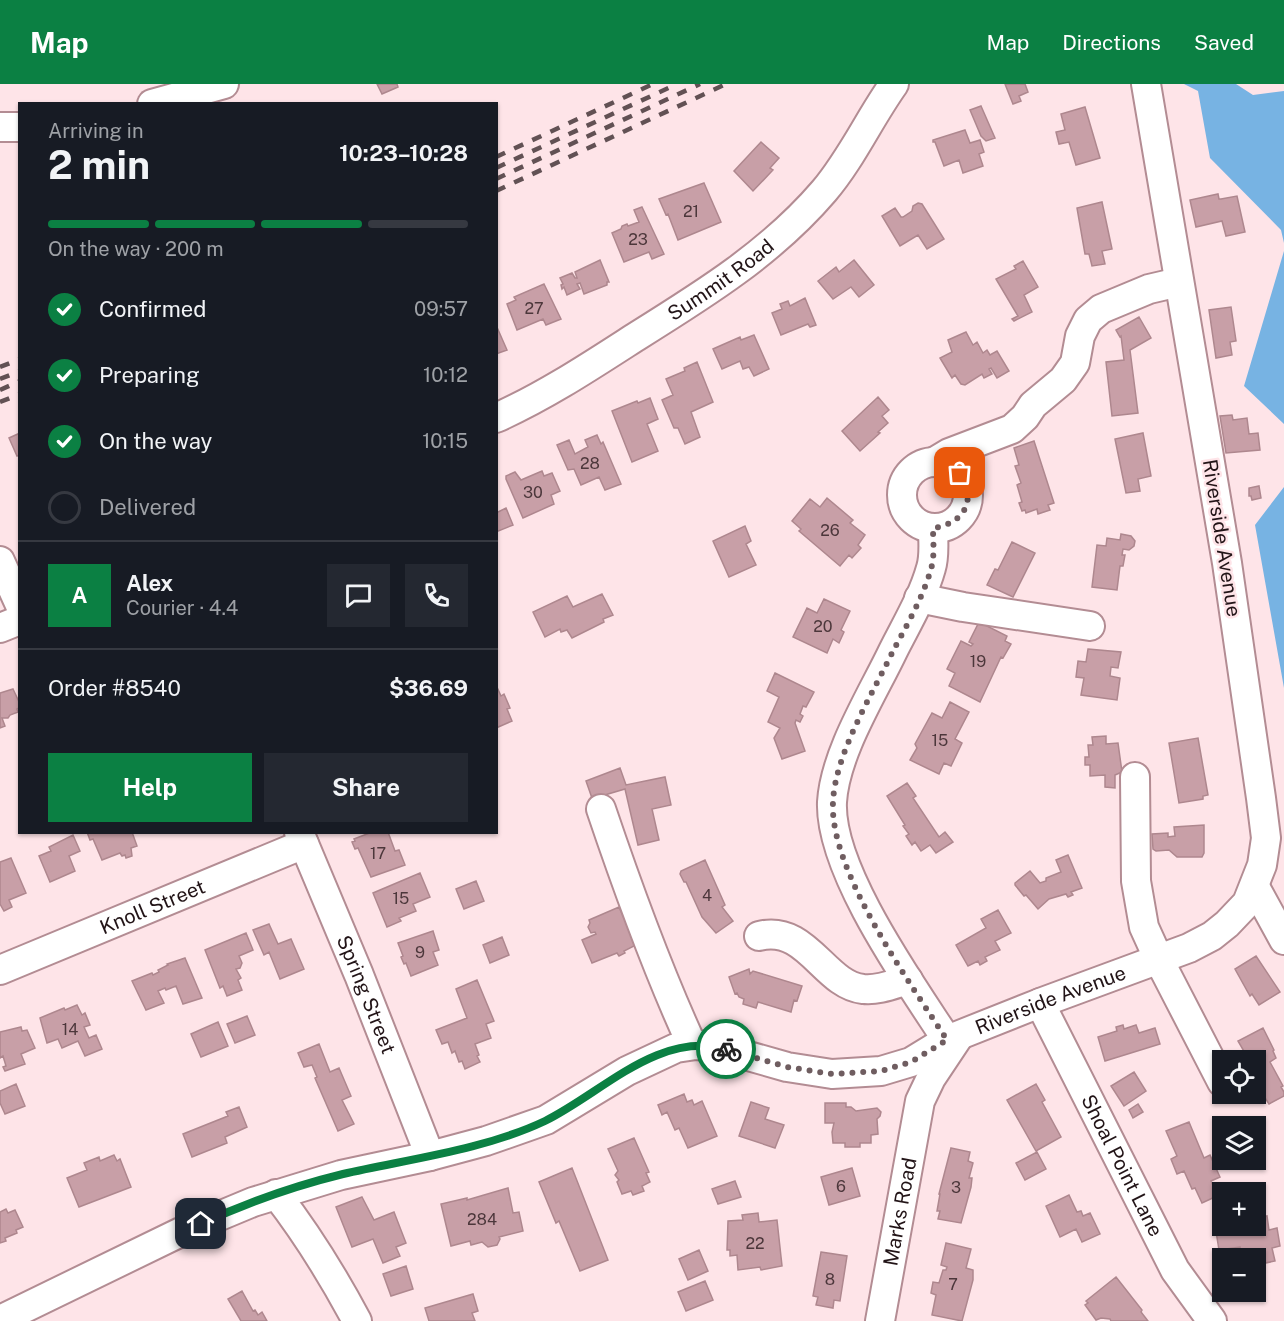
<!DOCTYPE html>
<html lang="en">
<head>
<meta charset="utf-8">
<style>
	:root { --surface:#171b24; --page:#242831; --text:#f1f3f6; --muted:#9ea1a6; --line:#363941; --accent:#0b8043 }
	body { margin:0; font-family:"Public Sans",sans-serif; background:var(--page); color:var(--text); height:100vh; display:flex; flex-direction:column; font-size:22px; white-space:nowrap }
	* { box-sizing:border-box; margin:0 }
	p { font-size:20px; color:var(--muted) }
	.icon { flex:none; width:33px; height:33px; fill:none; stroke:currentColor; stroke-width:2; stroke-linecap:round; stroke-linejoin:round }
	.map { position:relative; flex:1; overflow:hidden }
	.panel { position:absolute; left:18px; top:18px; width:480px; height:732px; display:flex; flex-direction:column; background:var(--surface); border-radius:0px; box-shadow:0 2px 4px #0004 }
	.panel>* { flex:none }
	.fabs { position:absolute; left:1212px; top:966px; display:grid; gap:12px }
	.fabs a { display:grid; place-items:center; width:54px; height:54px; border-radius:0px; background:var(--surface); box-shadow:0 2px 4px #0004; font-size:30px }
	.pin { position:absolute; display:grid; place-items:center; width:51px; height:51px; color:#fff; margin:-26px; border-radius:12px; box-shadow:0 3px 9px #0006 }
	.courier { position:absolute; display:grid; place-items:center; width:60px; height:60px; margin:-30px; border:4px solid #0b8043; border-radius:50%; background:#fff; color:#222; box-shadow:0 2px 8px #0007 }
	.headline em { font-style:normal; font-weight:700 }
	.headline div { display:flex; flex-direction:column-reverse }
	.headline { display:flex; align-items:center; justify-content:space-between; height:102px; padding:0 30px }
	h1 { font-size:39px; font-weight:700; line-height:45px }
	.bar { display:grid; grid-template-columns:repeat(4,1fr); gap:9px 6px; align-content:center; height:72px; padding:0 30px }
	.bar i { height:8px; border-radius:4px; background:var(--line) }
	.bar .current { background:var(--accent) }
	.bar p { grid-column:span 4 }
	.line { display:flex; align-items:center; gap:15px; padding:0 30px; border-top:2px solid var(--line) }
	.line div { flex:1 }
	.round { display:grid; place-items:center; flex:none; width:63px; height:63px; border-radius:0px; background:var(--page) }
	ol { padding:0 30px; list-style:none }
	li { display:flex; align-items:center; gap:18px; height:66px }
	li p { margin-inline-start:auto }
	li .icon { padding:6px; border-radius:50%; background:var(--accent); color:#fff; stroke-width:4 }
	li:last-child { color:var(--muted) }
	li i { width:33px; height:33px; border:3px solid var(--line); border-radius:50% }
	.primary-button { display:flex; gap:12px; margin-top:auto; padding:12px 30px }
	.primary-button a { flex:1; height:69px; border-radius:0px; background:var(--accent); color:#fff; font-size:24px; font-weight:700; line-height:69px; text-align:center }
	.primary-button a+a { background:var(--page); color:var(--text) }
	header { display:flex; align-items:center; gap:36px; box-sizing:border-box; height:84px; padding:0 30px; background:var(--accent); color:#fff }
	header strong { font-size:28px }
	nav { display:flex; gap:33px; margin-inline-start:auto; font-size:21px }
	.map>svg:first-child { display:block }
</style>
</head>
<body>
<header>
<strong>Map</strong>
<nav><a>Map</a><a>Directions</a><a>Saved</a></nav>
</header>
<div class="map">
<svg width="1284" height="1237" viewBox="0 0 1284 1237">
	<rect width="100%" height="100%" fill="#fee4e8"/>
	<!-- water -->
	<path fill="#77b3e3" d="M1184 0H1236L1253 11 1284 7V159L1281 146 1210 74 1198 7Z
		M1284 167V340L1244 302Z
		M1284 403V604L1255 441Z"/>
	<!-- building -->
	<path fill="#c89fa7" stroke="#ae878e" stroke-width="1.5" d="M377 0H397L398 3 382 10Z
		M1005 0H1025L1028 8 1019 12 1021 17 1013 20Z
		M981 22 995 54 986 57 981 52 970 26Z
		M1085 23 1100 74 1076 81 1069 58 1059 60 1056 48 1065 46 1061 30Z
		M965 46 970 59 980 56 984 68 979 70 983 82 963 89 959 76 944 82 935 58H933V56Z
		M761 58 779 74 770 84 773 86 753 107 734 87Z
		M704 99 721 138 678 156 668 130 666 131 659 115Z
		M1218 110 1219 115H1221L1237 112 1245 148 1226 152 1222 137 1196 143 1190 116Z
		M1102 118 1112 165 1102 167 1105 180 1092 182 1089 170H1085L1077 124Z
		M918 119 922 120 944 155 927 165 918 151 900 162 882 132 895 124 901 133H903L912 127 913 122Z
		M642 123 664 170 652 175 649 168 624 178 612 149 621 145 622 142 627 140 628 142 639 138 634 126Z
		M600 176 609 198H607V201L584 210 580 199 577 200 580 205 567 211 564 203 562 205 561 201 563 200 560 194 572 189 575 194H577L575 188Z
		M854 176 874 201 859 213 851 203 833 215 818 197 836 183 839 188Z
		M1023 177 1038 203 1024 211 1032 228 1014 237 1012 235 1018 232 996 195 1016 185 1014 182Z
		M544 200 561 235 546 241 543 235 517 246 507 220 516 216 514 213Z
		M805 214 816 241 810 243 808 240 781 251 772 229 782 225 780 220 788 217 790 222Z
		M1231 223 1236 257 1230 258 1232 271 1216 274 1209 226Z
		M1139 233 1151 254 1130 266 1138 329 1112 332 1106 278 1124 276 1121 252 1120 253 1116 246Z
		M496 241 507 266 496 270Z
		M966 248 973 261 977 258 983 269 987 266 990 271 997 267 1009 287 997 294 991 284 989 285 992 290 984 294 982 290 965 301 961 300 955 291 952 294 940 274 952 268 948 256Z
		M754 251 769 285 754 292 749 283 743 285 740 277 722 285 713 265 740 253 741 256Z
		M697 278 713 318 691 328 700 353 685 360 678 344H674L662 316 673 311 666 295 685 287 684 284Z
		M878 313 889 326 882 332 888 339 878 348 880 349 860 367 842 347Z
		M650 314 658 335 647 340 658 367 632 378 612 327 637 317 638 319Z
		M1232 331 1233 336 1247 334 1249 350 1258 349 1260 366 1226 369 1220 332Z
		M20 349V371L17 372 9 354Z
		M1143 349 1151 392 1138 395 1140 407 1126 409 1115 355Z
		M597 351 601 360 603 358 621 400 605 406 599 393 581 401 574 385 568 386 557 361 569 356 575 370 588 363 585 356Z
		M1034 357 1054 419 1048 421 1050 426 1038 430 1037 425 1026 429 1025 426 1022 427 1019 419 1022 418 1017 401 1021 399 1015 382 1019 381 1014 364Z
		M542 387 544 392 552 389 560 407 551 411 554 420 523 434 506 395V392L515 388 521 396Z
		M1259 402 1261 414 1252 416 1251 412H1249V404Z
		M827 414 853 436 850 439 865 451 858 461 861 464 852 474 849 471 840 482 799 447 801 445 792 437 810 415 820 423Z
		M506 424 513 441 496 448V429Z
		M745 442 751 457 746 460 756 481 729 493 713 457Z
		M1121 450 1131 452 1135 457 1134 462 1129 466 1123 465 1122 471H1125L1123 482H1120L1117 506 1092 503 1097 461 1106 462 1107 454 1120 456Z
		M1012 458 1035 469 1013 513 987 501 995 485 998 486Z
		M602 510 613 531 603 535 604 538 572 554 567 546 561 548 560 545 545 553 533 528 567 512 573 523Z
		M824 515 850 527 841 546 844 548 839 559 833 555 827 569 793 553 807 524 817 529Z
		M979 538 1007 552 1005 557 1011 560 1003 574 1001 573 980 618 949 602 955 589 947 585 961 557 971 562 973 560 969 558Z
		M1088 565 1121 568 1118 584 1111 583 1110 592 1120 594 1117 616 1081 611 1084 594 1076 593 1078 577 1086 578Z
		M775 589 814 608 806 623 803 622 800 630 803 632 800 638 796 636 795 639 805 667 782 675 774 654 780 644 768 638 779 613 767 607Z
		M496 601 501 612 504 610 510 624 507 625 512 637 496 644Z
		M13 605 20 620V623L17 625 18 628 10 631 8 634H2L5 642 0 644V609Z
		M950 618 969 628 955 655 962 659 951 682 944 679 939 690 910 676 917 664 915 660 932 629 942 634Z
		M1106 652V660L1118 659 1122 688 1115 691V704L1105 703V691L1090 692V681H1085V673H1089L1088 661H1093L1092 653Z
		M1198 654 1208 711 1203 712V715L1179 719 1169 659Z
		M620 684 626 701 665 693 671 721 652 725 659 756 638 761 625 705 598 713 593 717 586 697Z
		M907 699 916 712 913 714 939 753 945 748 953 758 936 769 930 761 921 767 915 758 912 761 906 752 909 750 903 742 905 741 887 712Z
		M1204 741V769L1202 773H1177L1169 766 1156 767 1153 765 1152 750 1168 749V753L1175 752 1174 743Z
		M87 748H132L137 762 131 764 132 772 126 774 125 771 122 772 120 769 102 776 93 755 90 756Z
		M372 748H388L395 767 399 766 405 781 371 793 358 764 355 765 352 758 355 757 354 755Z
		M73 751 80 767 69 772 75 787 50 798 39 772 51 767 49 763Z
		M1068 771 1082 804 1071 808 1073 811 1068 813 1066 810 1049 815 1038 825 1026 811 1024 812 1015 801V799L1030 787 1040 799 1046 797V794L1061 788 1056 776Z
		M11 774 26 809 9 816 12 823 4 827 0 820V778Z
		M705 776 725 821 722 823 733 837 716 849 702 833 686 798H684L680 790 681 787Z
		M420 789 430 813 413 820 416 827 399 834 401 837 387 843 373 809Z
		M476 797 484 817 464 825 456 805Z
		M619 823 636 861 624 867 625 869 619 872 617 869 592 879 582 856 596 850 595 848 591 849 588 843 590 839 589 836Z
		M998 826 1011 849 995 857 1000 866 985 873 987 877 980 881 978 877 968 882 956 861 986 844 981 835Z
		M269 840 278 860 291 855 304 885 280 895 269 868 264 871 253 846Z
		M433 847 439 866 433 868 438 881 411 892 406 879 404 880 401 873 403 872 398 859Z
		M246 849 253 866 239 872 242 879 240 884 236 885 241 894 238 896 242 906 227 912 223 902 220 904 205 866Z
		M502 853 509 871 490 879 483 861Z
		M1256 872 1280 908 1259 921 1252 910 1250 912 1235 885Z
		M185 874 202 914 183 920 176 902 166 906 165 904 158 907 164 919 146 926 132 897 152 889 153 891 159 888 158 886 168 881 167 880Z
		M749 885 750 890 753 887 802 902 797 917 794 916 791 928 758 918 756 924 743 920 744 915 739 913 737 909 735 910 729 893Z
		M477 896 494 937 486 940 491 954 475 960 479 971 477 972 480 978 465 985 462 977 459 978 455 967 452 969 448 958 442 960 436 946 467 934 456 905Z
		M77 921 82 931 85 929 90 941 84 943 89 954 96 951 102 965 85 972 78 957 62 964 58 955 47 959 40 934 64 924 65 926Z
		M247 932 255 951 235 959 227 940Z
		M218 938 228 962 201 973 191 950Z
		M1123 941 1124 945 1136 941 1139 949 1155 944 1160 960 1105 977 1098 953 1117 947 1116 943Z
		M21 943 22 947 27 946 35 964 21 970 25 980 5 987 3 983 6 982 3 972 0 974V948Z
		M1263 944 1274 966 1273 967 1276 974 1270 978 1283 1002 1281 1003 1284 1008V1012L1269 1020 1256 1000V976H1249L1238 957Z
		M319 960 330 988 339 984 351 1012 342 1016 354 1040 338 1047 315 994 317 993 312 981 304 983 298 969Z
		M1134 988 1146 1007 1124 1022 1111 1002Z
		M16 1000 25 1022 5 1030 0 1019V1007Z
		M1036 1000 1045 1016 1042 1018 1061 1053 1036 1067 1007 1016Z
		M684 1010 687 1018 692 1016 694 1021 702 1017 717 1052 688 1064 679 1044 675 1046 667 1028 662 1031 658 1021Z
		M751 1018 769 1024 765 1035 784 1041 775 1064 739 1052Z
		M825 1019H846V1023H851L856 1027 877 1024 881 1028 880 1032 877 1035 878 1050 871 1051V1059H860V1063H845V1059H833L832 1048 834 1039H825Z
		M1138 1020 1143 1028 1133 1034 1129 1026Z
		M239 1023 247 1043 225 1053 227 1059 192 1073 183 1050 228 1032 226 1028Z
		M1189 1038 1204 1074 1210 1071 1220 1093 1211 1097 1217 1112 1202 1119 1195 1104 1192 1105 1184 1087 1177 1090 1171 1075 1177 1072 1166 1047Z
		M634 1054 649 1088 646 1089 650 1098 642 1102 644 1107 633 1111 631 1107 622 1110 617 1098 619 1096 615 1091 618 1087 608 1065Z
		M951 1064 970 1068 968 1077 973 1079 969 1094H972L971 1103 961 1139 938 1135 940 1127H937L940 1110H939Z
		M1037 1068 1046 1085 1025 1096 1016 1079Z
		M114 1071 117 1077 120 1075 131 1103 79 1123 67 1094 87 1086 84 1079 99 1073 100 1077Z
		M572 1084 608 1176 580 1187 559 1137 556 1139 539 1098Z
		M852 1084 860 1112 829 1121 821 1093Z
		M735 1097 741 1113 718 1120 712 1105Z
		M508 1104 513 1129 519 1128 523 1147 499 1153 500 1155 497 1161 488 1163 482 1158 471 1161 470 1157 451 1162 441 1120 467 1114V1116Z
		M1069 1111 1077 1128 1081 1127 1083 1132 1090 1129 1100 1150 1082 1158 1076 1145 1060 1153 1046 1122Z
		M362 1113 374 1136 394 1128 406 1159 396 1163 400 1172 383 1179 373 1155 352 1163 336 1123Z
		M6 1125 8 1129 15 1126 23 1143 16 1146 17 1149 5 1154 6 1157 0 1159V1128Z
		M758 1129 759 1138 777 1136 782 1182 761 1186 760 1183 738 1186 737 1171 730 1172V1166H727L728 1137 743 1136 742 1131Z
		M1267 1132 1269 1146 1277 1144 1280 1162 1272 1164 1275 1177 1256 1181V1174H1249L1248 1169 1241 1170 1240 1163 1219 1166 1215 1141 1256 1142V1134Z
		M946 1159 971 1165 966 1184 973 1186V1196L962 1237 932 1231 936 1211 931 1209 933 1198 939 1199 943 1186H946L947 1183 941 1181Z
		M699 1166 708 1187 688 1196 679 1175Z
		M821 1168 847 1172 840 1217 834 1216 833 1224 816 1221 818 1213 813 1212Z
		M406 1182 413 1205 391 1212 383 1190Z
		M1116 1193 1142 1226 1141 1228 1148 1237H1111L1110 1235 1101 1234 1096 1236 1085 1221 1088 1219 1086 1217Z
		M705 1197 713 1216 686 1227 678 1208Z
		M242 1207 253 1227 255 1226 258 1231 262 1228 267 1237H241L228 1215Z
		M473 1210 478 1227 472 1229 475 1237H429L425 1224Z"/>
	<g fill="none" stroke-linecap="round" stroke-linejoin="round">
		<!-- minor casing -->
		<g stroke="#b38c93" stroke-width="32">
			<g id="minor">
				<path d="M152 20 224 0"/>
				<path d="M0 43H20"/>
				<path id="s1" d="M496 334C545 312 589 283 634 254 703 211 771 169 824 107 852 74 869 35 894 0"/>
				<path d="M934 378 949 369 1012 345 1025 333 1033 321 1063 296 1075 279 1080 252 1088 236 1101 225 1149 205 1179 198"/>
				<circle cx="935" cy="411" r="33"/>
				<path d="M933 444C933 458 935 471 931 484 923 513 906 541 893 567 872 611 835 669 832 718 829 786 910 899 947 956"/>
				<path d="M0 477 20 521"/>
				<path d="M919 514 963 523 1090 542"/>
				<path d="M0 544 20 536"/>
				<path d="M1135 693 1136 797 1144 843 1159 876 1222 998"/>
				<path d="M601 725C628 805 657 885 692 961"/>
				<path id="s2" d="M299 748 359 891 430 1072"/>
				<path d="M1255 803 1284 856"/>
				<path d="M759 852C807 840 824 901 863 905 877 907 894 900 908 896"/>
				<path id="s3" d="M0 886 304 760"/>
				<path id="s4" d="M1040 919 1175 1186 1212 1237"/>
				<path d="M276 1110C307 1150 333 1192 357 1237"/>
				<path id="s5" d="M0 1236 181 1148 253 1118 341 1091 430 1072 486 1057 546 1036 627 987 676 964 696 961 713 962 787 983 832 990 881 987 911 978 947 956 1040 919 1189 864 1212 852 1227 840 1247 819 1262 781 1266 754 1261 714 1227 479 1146 0"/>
				<path id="s6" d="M880 1237 920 1017 931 994 957 955"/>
			</g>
		</g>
		<!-- minor -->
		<use href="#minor" stroke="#fff" stroke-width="28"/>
		<!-- rail -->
		<path stroke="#625154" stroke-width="4.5" stroke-dasharray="10 10" stroke-linecap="butt" d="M496 73 653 0
			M496 84 677 0
			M496 95 700 0
			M496 107 726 0
			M0 283 20 275
			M0 295 20 287
			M0 306 20 297
			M0 318 20 310"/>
	</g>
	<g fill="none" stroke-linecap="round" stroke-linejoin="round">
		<!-- done -->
		<path stroke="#6f5d60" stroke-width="6" stroke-dasharray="0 10.8" d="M726 965 787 983 832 990 881 987 911 978 947 956C910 899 829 786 833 718 835 670 872 611 893 567 907 541 923 513 931 485 935 471 933 458 933 444 963 440 978 417 960 389"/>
		<!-- route -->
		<path stroke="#0b8043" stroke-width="8" d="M201 1140C246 1119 294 1102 343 1090 409 1075 484 1066 545 1037 602 1009 658 947 726 965"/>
	</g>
	<g text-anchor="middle" stroke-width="5" stroke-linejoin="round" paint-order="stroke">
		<!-- number labels -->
		<g font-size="16" fill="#4c373b">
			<text x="691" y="133">21</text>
			<text x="638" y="161">23</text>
			<text x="534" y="230">27</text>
			<text x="590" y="385">28</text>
			<text x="533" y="414">30</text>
			<text x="830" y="452">26</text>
			<text x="823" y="548">20</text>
			<text x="978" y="583">19</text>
			<text x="940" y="662">15</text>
			<text x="378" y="775">17</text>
			<text x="707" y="817">4</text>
			<text x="401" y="820">15</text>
			<text x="420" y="874">9</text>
			<text x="70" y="951">14</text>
			<text x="841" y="1108">6</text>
			<text x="956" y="1109">3</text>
			<text x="482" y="1141">284</text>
			<text x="755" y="1165">22</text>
			<text x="830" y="1201">8</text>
			<text x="953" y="1206">7</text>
		</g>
		<!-- street labels -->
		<g font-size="20" fill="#221417" stroke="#fee4e8">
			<text dy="7" stroke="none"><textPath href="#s1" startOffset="264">Summit Road</textPath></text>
			<text transform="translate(1222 454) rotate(81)" y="7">Riverside Avenue</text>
			<text dy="7" stroke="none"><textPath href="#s3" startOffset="165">Knoll Street</textPath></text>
			<text dy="7" stroke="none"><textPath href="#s2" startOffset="176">Spring Street</textPath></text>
			<text dy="7" stroke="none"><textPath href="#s5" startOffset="1126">Riverside Avenue</textPath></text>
			<text dy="7" stroke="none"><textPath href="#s4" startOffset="182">Shoal Point Lane</textPath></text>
			<text dy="7" stroke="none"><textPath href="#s6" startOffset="111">Marks Road</textPath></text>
		</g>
	</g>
</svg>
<div class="fabs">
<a><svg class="icon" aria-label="locate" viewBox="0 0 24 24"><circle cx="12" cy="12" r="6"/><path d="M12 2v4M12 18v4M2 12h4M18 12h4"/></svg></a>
<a><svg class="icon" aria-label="layers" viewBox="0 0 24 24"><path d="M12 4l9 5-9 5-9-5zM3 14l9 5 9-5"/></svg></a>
<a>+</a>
<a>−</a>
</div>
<div class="pin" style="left:960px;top:389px;background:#ea580c"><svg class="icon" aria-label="bag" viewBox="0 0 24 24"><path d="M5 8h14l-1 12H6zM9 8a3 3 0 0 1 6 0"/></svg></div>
<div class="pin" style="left:201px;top:1140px;background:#1f2937"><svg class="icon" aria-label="home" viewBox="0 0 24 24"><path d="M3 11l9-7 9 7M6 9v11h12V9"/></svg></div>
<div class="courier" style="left:726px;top:965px"><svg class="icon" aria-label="bike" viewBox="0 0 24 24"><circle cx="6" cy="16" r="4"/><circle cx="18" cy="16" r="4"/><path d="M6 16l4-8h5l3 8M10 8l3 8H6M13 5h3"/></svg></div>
<section class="panel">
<div class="headline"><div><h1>2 min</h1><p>Arriving in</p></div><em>10:23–10:28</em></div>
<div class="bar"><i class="current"></i><i class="current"></i><i class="current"></i><i></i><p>On the way · 200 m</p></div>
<ol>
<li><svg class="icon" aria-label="check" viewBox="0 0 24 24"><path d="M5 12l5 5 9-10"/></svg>Confirmed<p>09:57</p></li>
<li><svg class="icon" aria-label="check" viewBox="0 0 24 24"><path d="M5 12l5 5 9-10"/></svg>Preparing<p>10:12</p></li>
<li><svg class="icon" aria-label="check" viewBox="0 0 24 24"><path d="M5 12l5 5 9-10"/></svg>On the way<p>10:15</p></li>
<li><i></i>Delivered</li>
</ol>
<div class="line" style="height:108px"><b class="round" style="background:var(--accent);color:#fff">A</b><div><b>Alex</b><p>Courier · 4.4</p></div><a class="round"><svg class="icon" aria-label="chat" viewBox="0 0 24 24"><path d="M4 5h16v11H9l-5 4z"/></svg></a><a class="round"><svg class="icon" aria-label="phone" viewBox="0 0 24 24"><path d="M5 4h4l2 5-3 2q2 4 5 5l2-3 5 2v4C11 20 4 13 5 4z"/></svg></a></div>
<div class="line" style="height:78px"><div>Order #8540</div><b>$36.69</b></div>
<div class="primary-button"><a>Help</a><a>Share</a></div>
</section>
</div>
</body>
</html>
